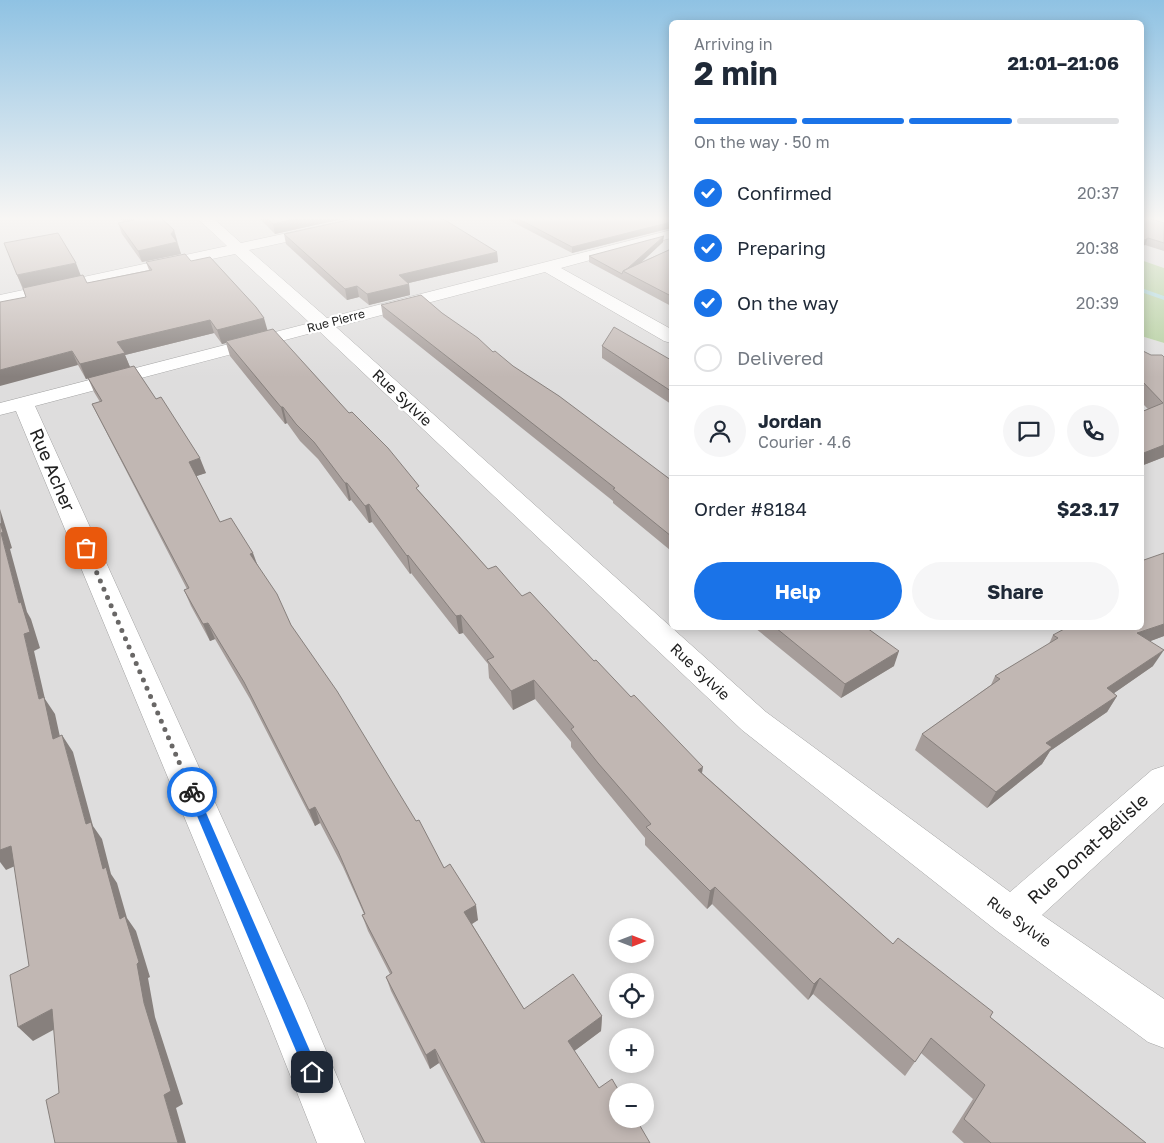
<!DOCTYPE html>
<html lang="en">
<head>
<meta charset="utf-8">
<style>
	:root { --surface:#fff; --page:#f6f6f7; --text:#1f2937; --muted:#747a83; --line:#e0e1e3; --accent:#1a73e8 }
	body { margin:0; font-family:"Golos Text",sans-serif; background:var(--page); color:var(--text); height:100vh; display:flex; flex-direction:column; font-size:19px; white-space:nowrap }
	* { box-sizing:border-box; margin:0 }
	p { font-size:16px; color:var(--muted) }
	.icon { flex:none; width:28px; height:28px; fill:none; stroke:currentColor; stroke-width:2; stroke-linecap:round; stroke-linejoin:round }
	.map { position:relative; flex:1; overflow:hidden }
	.sheet { position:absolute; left:669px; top:20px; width:475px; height:610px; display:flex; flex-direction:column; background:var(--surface); border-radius:8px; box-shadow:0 2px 12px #0003 }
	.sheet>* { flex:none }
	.needle { width:32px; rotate:90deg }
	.controls { position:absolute; left:609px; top:918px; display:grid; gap:10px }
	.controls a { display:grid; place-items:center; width:45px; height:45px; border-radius:50%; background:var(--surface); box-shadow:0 2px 12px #0003; font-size:25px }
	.pin { position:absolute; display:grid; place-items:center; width:42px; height:42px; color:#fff; margin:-21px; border-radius:10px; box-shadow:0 2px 8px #0006 }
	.courier { position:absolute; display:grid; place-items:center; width:50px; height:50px; margin:-25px; border:4px solid #1a73e8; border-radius:50%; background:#fff; color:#222; box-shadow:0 1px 6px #0007 }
	.headline em { font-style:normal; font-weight:700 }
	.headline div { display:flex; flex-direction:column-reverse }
	.headline { display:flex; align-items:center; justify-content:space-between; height:85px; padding:0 25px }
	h1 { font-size:32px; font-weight:700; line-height:38px }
	.bar { display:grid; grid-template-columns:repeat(4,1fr); gap:8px 5px; align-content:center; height:60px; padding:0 25px }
	.bar i { height:6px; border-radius:4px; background:var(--line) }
	.bar .on { background:var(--accent) }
	.bar p { grid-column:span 4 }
	.line { display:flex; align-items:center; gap:12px; padding:0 25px; border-top:1px solid var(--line) }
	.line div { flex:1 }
	.round { display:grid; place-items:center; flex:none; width:52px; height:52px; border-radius:26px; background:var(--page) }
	ol { padding:0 25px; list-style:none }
	li { display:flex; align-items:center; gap:15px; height:55px }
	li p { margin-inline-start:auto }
	li .icon { padding:5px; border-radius:50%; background:var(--accent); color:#fff; stroke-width:4 }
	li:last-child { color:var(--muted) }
	li i { width:28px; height:28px; border:2px solid var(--line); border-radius:50% }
	.primary-button { display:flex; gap:10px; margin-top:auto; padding:10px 25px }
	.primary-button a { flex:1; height:58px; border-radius:30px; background:var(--accent); color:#fff; font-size:20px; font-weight:700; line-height:58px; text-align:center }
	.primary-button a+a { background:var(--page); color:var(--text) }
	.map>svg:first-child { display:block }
</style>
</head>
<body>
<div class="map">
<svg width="1164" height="1143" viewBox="0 0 1164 1143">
	<rect width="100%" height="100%" fill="#f0ece7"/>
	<!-- residential -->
	<path fill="#dedddd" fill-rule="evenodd" d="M0 217H671V628H1141V336L1164 343V1143H0ZM618 926H645V954H618ZM618 981H645V1009H618ZM618 1036H645V1064H618ZM618 1091H645V1119H618Z
		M1141 217H1164V268L1141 260Z"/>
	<!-- forest -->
	<path fill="#b3ce9d" d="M1141 260 1164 268V343L1141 336Z"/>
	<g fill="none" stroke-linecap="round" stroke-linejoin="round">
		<!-- stream -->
		<path fill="#a9d8dc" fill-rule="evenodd" d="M1141 288 1164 296V300L1141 292Z"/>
		<!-- street casing -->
		<g stroke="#a1a1a1" stroke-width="1">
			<path id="street" d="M196 217H212L241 243 361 217H389L382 221 249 250 327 318 671 230V238L561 268 671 329V343L664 341 545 272 336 327 766 712 1010 892 1152 770 1164 766V803L1042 915 1164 999V1048L1148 1042 997 931 742 730 319 331 35 406 306 1003 365 1143H317L268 1019 16 411 0 415V403L310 323 235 254 0 305V295L227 246Z"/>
		</g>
		<!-- street -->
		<use href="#street" fill="#fff" fill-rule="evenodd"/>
	</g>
	<!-- wall -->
	<path fill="#a69d9a" d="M116 217H160L174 230 181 254 142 262 122 234 118 223 124 222Z
		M258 217H351L275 234Z
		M503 217H671V230V228L572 253Z
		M1141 217 1164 223V251L1145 245 1141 246Z
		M284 234 497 252 498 262 409 283 410 295 369 305 359 297 347 300 286 244Z
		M663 242 641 262 671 249V306L589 262V256Z
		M191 261 267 330 420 492 488 569 522 596 594 661 702 773 893 944 990 1017 1146 1143H964L952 1132 973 1099 921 1053 905 1076 813 994 808 1000 712 904 707 909 645 845V838L598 781 571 747V742L535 699 513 710 489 678 488 664 463 633 459 634 411 573 410 574 372 522 369 523 351 500 349 501 318 459 300 441 287 423 285 424 230 356 226 343 222 344 214 333 125 355 130 367 206 473 196 476 220 522 257 564 291 625 444 868 478 920 472 924 524 1009 602 1016 601 1031 574 1051 599 1088 650 1143H481L439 1063 430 1069 391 991 386 977 390 974 368 931 362 915 364 914 343 867 320 823 315 826 250 699 215 639 210 641 191 606 184 590 187 589 99 418 92 404 100 402 94 392 88 378 86 379 78 365 26 297 17 275 81 276 87 283 149 270 146 262Z
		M381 305 442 313 493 352 671 480V554L670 553V550L613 503V501L383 317Z
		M602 346 671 360V404L602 358Z
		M1141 350 1151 355 1164 357V457L1141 466V412L1148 409 1141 402Z
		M1164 553V636L1150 641 1153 666 1114 693 1117 696 1107 712 1050 751 1042 764 987 808 915 750 922 734 991 685 995 676 1049 644 1053 635 1141 628Z
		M755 628H867L894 666 841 698Z"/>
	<!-- shaded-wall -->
	<path fill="#87807d" d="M304 217H351L275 234 273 224Z
		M671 222V228L572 253V247Z
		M174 230 177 241 176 243 177 242 181 254 142 262 138 251 171 234Z
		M664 236 663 242 629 274 624 272Z
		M1148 238 1145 245 1142 246 1145 240Z
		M497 252 498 262 400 285 399 275Z
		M76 263 81 276 23 288 17 275Z
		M409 284 410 295 369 305 367 294Z
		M357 286 359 297 347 300 345 289Z
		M264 318 268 332 226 341V343L222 344 217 330Z
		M210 320 214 333 125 355 130 367 86 379 80 364 117 342Z
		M72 351 78 365 0 386V370Z
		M281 407H283L287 423 285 424Z
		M1164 445V457L1141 466V454Z
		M200 458 206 473 194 477 189 462Z
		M345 483H347L351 500 349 501Z
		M369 504 372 522 369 523 365 506Z
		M0 509 12 548 10 549 27 612 31 619 40 648 34 651 45 699 55 714 64 755 53 739 39 699 24 634 19 603 1 533Z
		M253 553 259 569 250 554Z
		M408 555 411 573 410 574 407 556Z
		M461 615 463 633 459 634 456 616Z
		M208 623 215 639 210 641 203 624Z
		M1164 624V636L1127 650 1137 633Z
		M1164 650 1153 666 1097 705 1107 688Z
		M899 651 894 666 841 698 845 684Z
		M534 680 535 699 513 710 511 691Z
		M1117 696 1107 712 1050 751 1042 764 987 808 996 792 1046 743Z
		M62 735 73 752 93 826 102 839 111 874 117 883 127 918 136 931 150 977 148 978 155 1017 183 1104 176 1108 186 1143H178L164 1095 144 1003 120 919 86 824Z
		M703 767 700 785 698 770Z
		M315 807 320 823 315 826 309 810Z
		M11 846 24 862 6 870 0 862V850Z
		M715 887 712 904 707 909 710 891Z
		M476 905 478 920 467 927 464 912Z
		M820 978 813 994 808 1000 814 984Z
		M52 1009 66 1023 33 1041 18 1027Z
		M602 1016 601 1031 569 1055 568 1041Z
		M435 1049 439 1063 430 1069 426 1055Z"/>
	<!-- building -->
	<path fill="#c1b7b3" stroke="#87807d" d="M131 217H160L174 230 171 234 177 242 138 251 118 223 135 220Z
		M266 217H304L273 224Z
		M362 217H440L497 252 399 275 409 284 367 294 357 286 345 289 284 234Z
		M515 217H671V222L572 247Z
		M1141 217H1144L1164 223V243L1148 238 1145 240 1141 239Z
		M58 233 76 263 17 275 4 243Z
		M664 236 628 268 623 271 622 274 589 256Z
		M671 249V296L623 271Z
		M185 254 191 261 210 257 256 307 264 318 217 330 210 320 117 342 125 353 80 364 72 351 0 370V302L26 297 23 288 83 275 87 283 152 270 146 262Z
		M421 295 442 313 478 338 493 352 495 351 513 366 559 396 671 480V536L613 489 615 488 381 305Z
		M614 327 671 360V391L602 346Z
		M273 329 349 413 352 412 388 448 419 486 416 488 488 569 496 566 522 596 530 592 594 661 596 660 631 697 634 695 703 767 698 770 893 944 898 938 993 1012 990 1017 1146 1143H991L964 1119 985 1085 931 1038 915 1062 820 978 814 984 715 887 710 891 646 827 651 824 598 763 571 729 574 727 534 680 511 691 487 660 494 657 461 615 456 616 408 555 407 556 369 504 365 506 347 483H345L314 442 296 424 283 407H281L226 341Z
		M1141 350 1151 355H1162L1164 357V445L1141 454V412L1163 403 1141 380Z
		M134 366 156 399 161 397 200 458 189 462 220 522 231 518 253 553 250 554 277 594 291 625 337 691 416 821 419 820 444 868 450 864 476 905 464 912 524 1009 573 974 602 1016 568 1041 599 1088 612 1079 619 1091H618V1119H636L650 1143H485L435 1049 426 1055 386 977 392 973 362 915 365 914 338 851 315 807 309 810 244 682 208 623 203 624 184 590 189 588 92 404 102 401 88 378Z
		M0 523 3 532 1 533 19 603 21 602 30 632 24 634 39 699 44 697 53 739 62 735 86 824 91 822 103 869 106 867 120 919 125 916 139 962 137 964 144 1003 171 1091 164 1095 178 1143H55L46 1100 59 1093 52 1009 18 1027 10 975 29 966 11 846 0 850Z
		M1164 553V624L1137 633 1164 650 1107 688 1117 696 1046 743 1052 747 996 792 922 734 1000 679 995 676 1058 638 1053 635 1066 628H1141V561Z
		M776 628H867L899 651 845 684Z"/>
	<!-- sky -->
	<linearGradient id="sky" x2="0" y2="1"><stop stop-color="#8fc2e3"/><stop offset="0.58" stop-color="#f8f6f4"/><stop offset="1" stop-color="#f8f6f4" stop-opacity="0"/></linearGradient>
	<rect width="1164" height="377" fill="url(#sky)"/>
	<!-- route -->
	<path fill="#1a73e8" d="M192 788 197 792 317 1067 319 1072 317 1077 312 1079 307 1077 187 792Z"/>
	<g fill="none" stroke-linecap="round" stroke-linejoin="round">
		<!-- done -->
		<path stroke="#696766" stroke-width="5" stroke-dasharray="0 9" d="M86 548 192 792"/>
	</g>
	<g text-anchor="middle" stroke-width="4.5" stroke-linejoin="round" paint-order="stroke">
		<!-- far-street labels -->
		<g font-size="12" fill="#202020" stroke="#fff">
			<text transform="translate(336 321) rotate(-15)" y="4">Rue Pierre</text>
		</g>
		<!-- street labels -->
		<g font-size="15" fill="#202020" stroke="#fff">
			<text transform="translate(402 398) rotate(43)" y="5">Rue Sylvie</text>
			<text transform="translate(700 672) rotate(43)" y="5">Rue Sylvie</text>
			<text transform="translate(1019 922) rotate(36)" y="5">Rue Sylvie</text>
		</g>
		<!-- near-street labels -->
		<g font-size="18" fill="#202020" stroke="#fff">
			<text transform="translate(52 470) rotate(67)" y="6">Rue Acher</text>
			<text transform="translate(1088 849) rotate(-42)" y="6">Rue Donat-Bélisle</text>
		</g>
	</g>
</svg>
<div class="controls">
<a><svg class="needle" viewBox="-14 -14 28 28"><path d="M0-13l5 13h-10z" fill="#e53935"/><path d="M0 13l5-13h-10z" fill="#747a83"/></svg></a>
<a><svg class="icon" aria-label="locate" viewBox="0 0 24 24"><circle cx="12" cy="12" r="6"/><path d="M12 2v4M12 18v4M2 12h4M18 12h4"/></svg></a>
<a>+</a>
<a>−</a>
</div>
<div class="pin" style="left:86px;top:548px;background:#ea580c"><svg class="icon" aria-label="bag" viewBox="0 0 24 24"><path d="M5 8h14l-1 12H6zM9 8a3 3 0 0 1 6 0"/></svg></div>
<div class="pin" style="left:312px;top:1072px;background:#1f2937"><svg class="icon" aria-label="home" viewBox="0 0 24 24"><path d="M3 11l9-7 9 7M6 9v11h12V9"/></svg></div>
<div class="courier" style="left:192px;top:792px"><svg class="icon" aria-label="bike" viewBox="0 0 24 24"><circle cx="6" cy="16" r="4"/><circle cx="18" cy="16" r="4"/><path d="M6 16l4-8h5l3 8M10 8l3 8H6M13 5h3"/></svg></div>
<section class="sheet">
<div class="headline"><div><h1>2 min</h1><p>Arriving in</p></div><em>21:01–21:06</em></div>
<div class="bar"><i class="on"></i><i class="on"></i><i class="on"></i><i></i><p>On the way · 50 m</p></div>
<ol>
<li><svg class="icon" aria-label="check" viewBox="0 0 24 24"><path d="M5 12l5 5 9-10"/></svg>Confirmed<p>20:37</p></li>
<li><svg class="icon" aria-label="check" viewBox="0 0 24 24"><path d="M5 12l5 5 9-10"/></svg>Preparing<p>20:38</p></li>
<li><svg class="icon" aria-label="check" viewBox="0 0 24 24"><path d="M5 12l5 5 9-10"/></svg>On the way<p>20:39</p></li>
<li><i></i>Delivered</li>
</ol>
<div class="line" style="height:90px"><a class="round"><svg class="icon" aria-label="person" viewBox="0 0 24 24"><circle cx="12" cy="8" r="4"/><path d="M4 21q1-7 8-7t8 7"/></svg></a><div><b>Jordan</b><p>Courier · 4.6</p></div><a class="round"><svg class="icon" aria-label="chat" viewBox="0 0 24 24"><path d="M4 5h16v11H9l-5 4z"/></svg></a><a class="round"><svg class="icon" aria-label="phone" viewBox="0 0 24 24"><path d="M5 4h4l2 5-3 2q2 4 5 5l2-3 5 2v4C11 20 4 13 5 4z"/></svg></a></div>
<div class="line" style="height:65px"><div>Order #8184</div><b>$23.17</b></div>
<div class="primary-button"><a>Help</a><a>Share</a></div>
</section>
</div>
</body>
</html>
